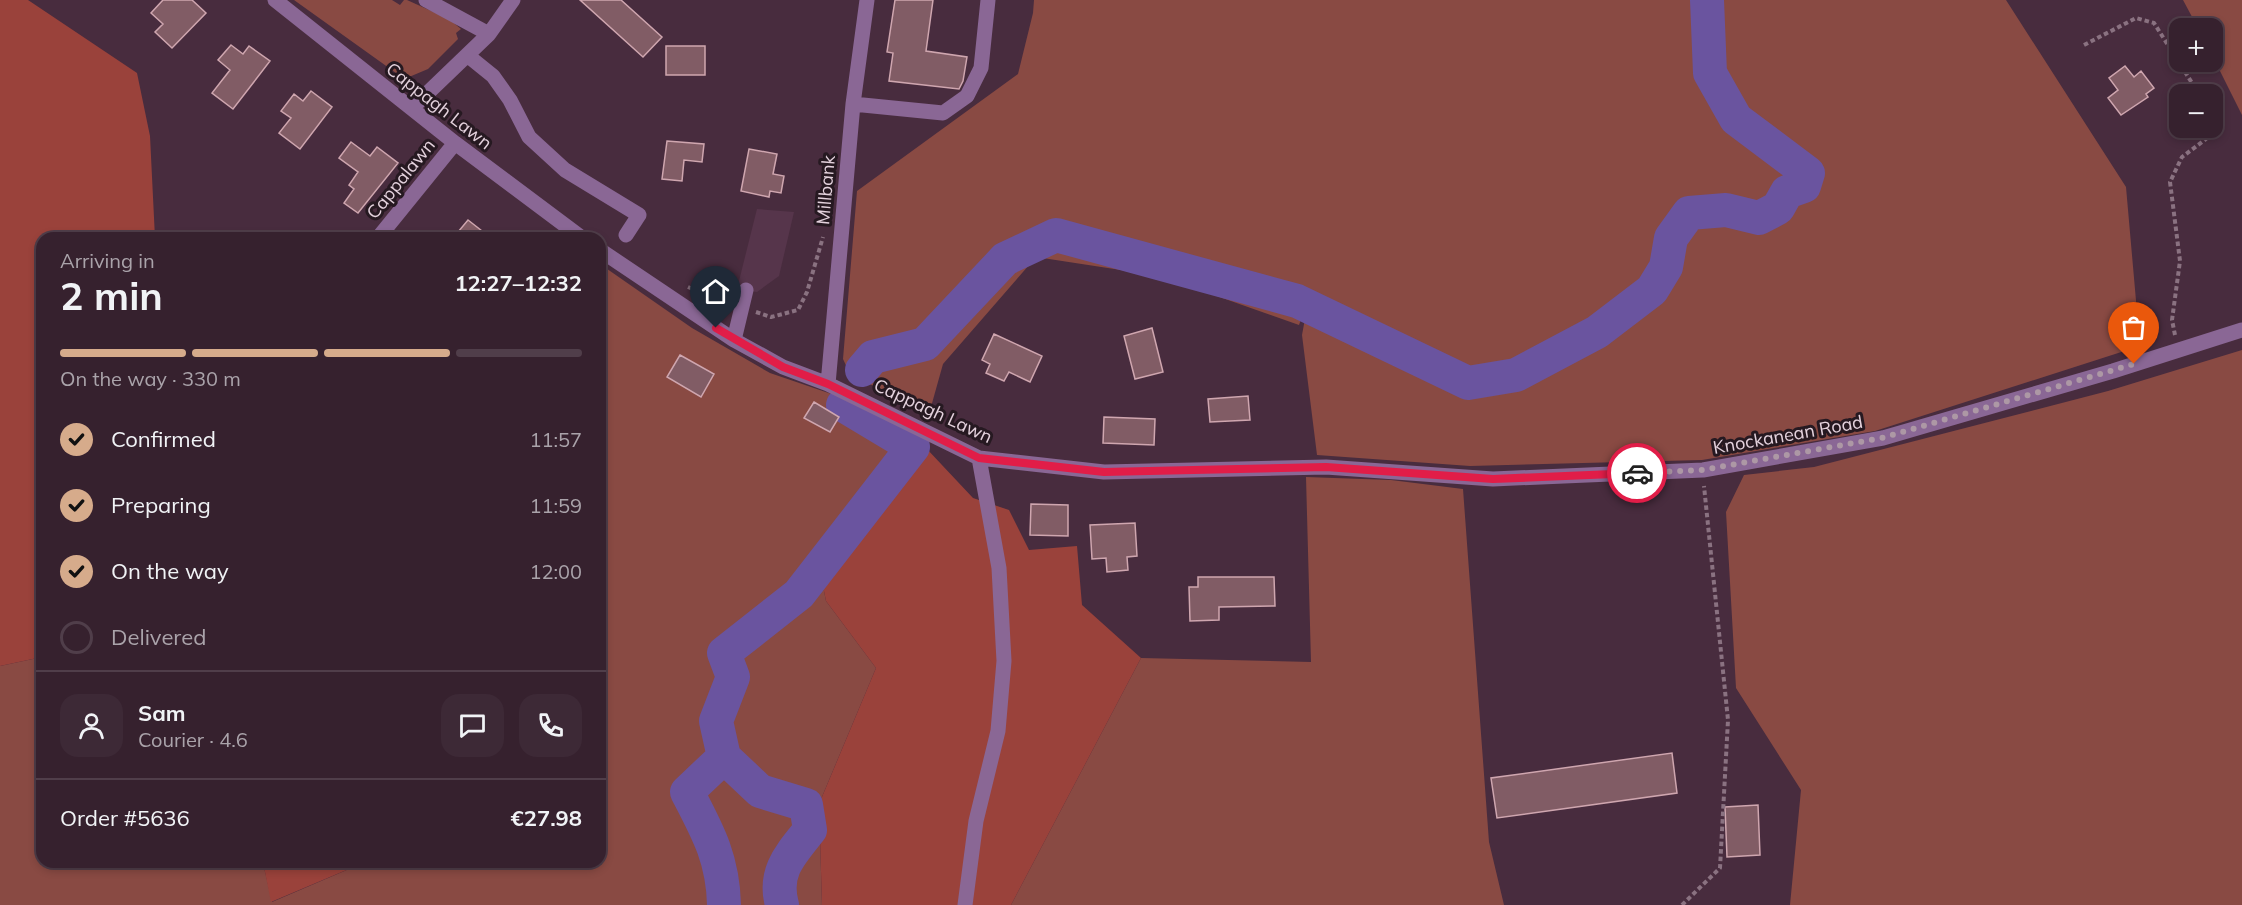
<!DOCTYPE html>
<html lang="en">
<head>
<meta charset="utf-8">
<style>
	:root { --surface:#36212e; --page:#3d2936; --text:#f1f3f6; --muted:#aaa3aa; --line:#503e4a; --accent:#d6ab8b }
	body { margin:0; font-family:Mulish,sans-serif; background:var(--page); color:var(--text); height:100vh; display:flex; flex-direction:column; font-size:22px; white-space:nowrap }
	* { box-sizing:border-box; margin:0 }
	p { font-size:20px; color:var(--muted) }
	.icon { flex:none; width:33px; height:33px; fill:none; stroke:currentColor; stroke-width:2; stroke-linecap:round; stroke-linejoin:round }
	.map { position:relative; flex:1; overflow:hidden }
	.sheet { position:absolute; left:36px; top:232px; width:570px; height:636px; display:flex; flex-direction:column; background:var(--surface); border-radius:18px; box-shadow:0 3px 9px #0003,0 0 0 2px var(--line) }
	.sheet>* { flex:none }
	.buttons { position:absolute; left:2169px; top:18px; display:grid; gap:12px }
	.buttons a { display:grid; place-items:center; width:54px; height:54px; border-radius:12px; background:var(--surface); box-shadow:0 3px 9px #0003,0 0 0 2px var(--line); font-size:30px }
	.pin { position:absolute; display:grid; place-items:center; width:51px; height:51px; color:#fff; margin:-62px -26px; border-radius:50% 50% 50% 0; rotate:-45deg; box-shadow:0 0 6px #0007 }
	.pin .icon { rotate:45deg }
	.courier { position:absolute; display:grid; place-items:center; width:60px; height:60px; margin:-30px; border:4px solid #e11d48; border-radius:50%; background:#fff; color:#222; box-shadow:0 2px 8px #0007 }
	.head em { font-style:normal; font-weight:700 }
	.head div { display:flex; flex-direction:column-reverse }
	.head { display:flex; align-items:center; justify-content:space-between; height:102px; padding:0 24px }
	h1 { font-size:39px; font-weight:700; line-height:45px }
	.bar { display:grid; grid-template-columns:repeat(4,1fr); gap:9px 6px; align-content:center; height:72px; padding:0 24px }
	.bar i { height:8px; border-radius:4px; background:var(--line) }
	.bar .current { background:var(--accent) }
	.bar p { grid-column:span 4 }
	.line { display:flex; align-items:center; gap:15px; padding:0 24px; border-top:2px solid var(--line) }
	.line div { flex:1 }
	.round { display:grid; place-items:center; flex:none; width:63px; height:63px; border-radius:18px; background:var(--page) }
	ol { padding:0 24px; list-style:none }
	li { display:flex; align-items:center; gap:18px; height:66px }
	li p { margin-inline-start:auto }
	li .icon { padding:6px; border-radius:50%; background:var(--accent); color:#111; stroke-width:4 }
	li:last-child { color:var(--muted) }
	li i { width:33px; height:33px; border:3px solid var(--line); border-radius:50% }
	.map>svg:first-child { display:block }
</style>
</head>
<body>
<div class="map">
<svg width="2242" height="905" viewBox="0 0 2242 905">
	<rect width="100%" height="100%" fill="#482c3e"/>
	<!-- built -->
	<path fill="#56354b" d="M757 209 794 212 779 276 757 292 737 289Z"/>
	<!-- green -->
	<path fill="#894a43" d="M294 0H392L400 5 404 0H407L449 19 461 29 456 33 458 39 428 69 409 77 396 73Z
		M1034 0H2006L2126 187 2140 346 1875 431 1702 460 1470 466 1317 455 1302 335 1309 297 1299 325 1160 276 1036 257 943 364 929 414 850 374 843 359 857 191 1018 74 1033 13Z
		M2183 0H2242V115L2213 57 2212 28H2198Z
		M600 264 692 328 770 373 852 401 926 448 823 586 826 601 876 668 819 804 822 905H0V666L42 657V862L263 863 272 902 363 863 600 862Z
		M2242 350V905H1790L1801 790 1736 688 1726 512 1744 475 1814 467 2108 391Z
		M1306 477 1391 480 1463 489 1489 842 1504 905H1011L1141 658 1311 662Z"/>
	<!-- forest -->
	<path fill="#9a423b" d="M0 0H28L137 73 150 136 155 238H42V657L0 666Z
		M926 448 973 498 1009 510 1029 550 1077 546 1082 605 1141 658 1011 905H822L819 804 876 668 826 601 823 586Z
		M263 862H363V863L271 902Z"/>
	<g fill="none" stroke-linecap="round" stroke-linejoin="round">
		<!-- river -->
		<path stroke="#6a549f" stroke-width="34" d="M862 370 873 357 925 344 1005 259 1056 235 1297 301 1468 383 1516 375 1597 332 1652 290 1666 267 1671 238 1689 213 1726 210 1759 218 1778 208 1787 192 1804 186 1808 173 1736 119 1710 73 1707 0
			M724 757 687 792C708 832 723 859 724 905
			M782 905C773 872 790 855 810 830L806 805 760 791 724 757 716 721 733 677 724 653 799 594 913 447 843 405"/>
	</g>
	<!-- building -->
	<path fill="#815c65" stroke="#cfa6af" stroke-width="1.5" d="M163 0H192L206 13 172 48 155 32 163 24 151 13Z
		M580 0H621L662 37 643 57Z
		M895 0H933L926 51 967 57 963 81 959 89 889 81 893 53 887 52Z
		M231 45 243 54 249 46 270 61 233 109 212 93 230 70 218 60Z
		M666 46H705V75H666Z
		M2125 66 2134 77 2141 71 2154 88 2146 94 2148 97 2121 115 2108 98 2118 90 2109 78Z
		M311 91 332 107 300 149 279 133 291 118 281 111 294 94 303 101Z
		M667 141 704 144 702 162 684 160 682 181 662 179Z
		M351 142 370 156 377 147 398 163 358 213 344 203 354 189 349 185 358 172 339 158Z
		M749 149 777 154 773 174 784 176 781 193 770 191 769 197 741 191Z
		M468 220 491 238H453Z
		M1152 328 1163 372 1135 379 1124 336Z
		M994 334 1042 356 1030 382 1009 372 1004 381 986 373 990 364 982 360Z
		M680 355 714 374 701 397 667 377Z
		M1248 396 1250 420 1210 422 1208 399Z
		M814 402 839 417 830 432 804 418Z
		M1104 417 1155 419 1154 445 1103 443Z
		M1031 504 1068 505V536L1030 535Z
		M1135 523 1137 556 1127 557 1128 570 1107 572 1106 558 1092 559 1090 525Z
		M1198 577H1274L1275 606 1219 607V620L1190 621 1189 587H1198Z
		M1672 753 1677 793 1497 818 1491 778Z
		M1758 805 1760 855 1727 857 1725 807Z"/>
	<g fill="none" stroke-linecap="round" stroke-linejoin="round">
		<!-- path -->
		<path stroke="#8a7281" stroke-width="4" stroke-dasharray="4.5 3" stroke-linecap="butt" d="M2084 45 2136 18 2154 23 2199 94
			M688 287 726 303
			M756 312 771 317 798 310 807 292 823 237
			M2175 335 2172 320 2180 261 2170 182 2182 157 2206 139 2208 128
			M1682 905 1720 868 1728 720 1704 486"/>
		<!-- minor -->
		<path stroke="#8a6795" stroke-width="15" d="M275 0 455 143 582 238
			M426 0 489 34
			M467 55 493 76 510 100 529 137 565 170 639 215 626 235
			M853 104 943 113 967 96 981 68 988 0
			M412 108 489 34 513 0
			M378 238 455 143
			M600 250 734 340 783 367 828 384 979 458 1104 472 1326 467 1493 479 1703 470 1883 438 2113 371 2242 330
			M734 340 746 290
			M828 384 853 104 867 0
			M965 905 976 821 998 731 1004 661 999 568 979 458"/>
	</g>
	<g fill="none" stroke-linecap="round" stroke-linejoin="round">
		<!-- done -->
		<path stroke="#ad98a5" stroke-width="6" stroke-dasharray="0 10.8" d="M1637 473 1702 470 1882 438 2134 364"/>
		<!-- route -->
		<path stroke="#e11d48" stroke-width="8" d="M716 328 783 367 828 384 979 458 1104 472 1326 467 1493 479 1637 473"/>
	</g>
	<g text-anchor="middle" stroke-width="6" stroke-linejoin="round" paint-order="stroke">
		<!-- street labels -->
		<g font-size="18" fill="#e4d2dd" stroke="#261921">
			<text transform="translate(439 106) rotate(38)" y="6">Cappagh Lawn</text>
			<text transform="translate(401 179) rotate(-51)" y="6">Cappalawn</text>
			<text transform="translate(826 190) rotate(-85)" y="6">Millbank</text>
			<text transform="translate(933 411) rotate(25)" y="6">Cappagh Lawn</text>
			<text transform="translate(1788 435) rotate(-10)" y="6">Knockanean Road</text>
		</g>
	</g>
</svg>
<div class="buttons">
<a>+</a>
<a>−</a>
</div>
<div class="pin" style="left:2134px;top:364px;background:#ea580c"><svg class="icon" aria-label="bag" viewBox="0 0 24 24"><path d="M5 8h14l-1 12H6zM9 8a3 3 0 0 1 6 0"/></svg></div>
<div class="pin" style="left:716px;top:328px;background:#1f2937"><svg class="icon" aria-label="home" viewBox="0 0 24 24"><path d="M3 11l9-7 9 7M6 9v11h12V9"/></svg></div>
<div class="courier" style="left:1637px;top:473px"><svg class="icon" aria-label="car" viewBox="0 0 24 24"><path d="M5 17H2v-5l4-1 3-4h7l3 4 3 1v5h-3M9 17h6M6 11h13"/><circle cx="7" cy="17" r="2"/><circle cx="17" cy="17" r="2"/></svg></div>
<section class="sheet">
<div class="head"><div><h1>2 min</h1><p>Arriving in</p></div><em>12:27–12:32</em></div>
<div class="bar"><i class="current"></i><i class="current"></i><i class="current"></i><i></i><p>On the way · 330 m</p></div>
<ol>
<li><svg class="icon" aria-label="check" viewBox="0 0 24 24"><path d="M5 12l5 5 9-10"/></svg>Confirmed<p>11:57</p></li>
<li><svg class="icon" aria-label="check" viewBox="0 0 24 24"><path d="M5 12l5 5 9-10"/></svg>Preparing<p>11:59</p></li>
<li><svg class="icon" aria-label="check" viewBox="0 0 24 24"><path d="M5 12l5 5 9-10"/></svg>On the way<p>12:00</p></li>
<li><i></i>Delivered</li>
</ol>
<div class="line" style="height:108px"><a class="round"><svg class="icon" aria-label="person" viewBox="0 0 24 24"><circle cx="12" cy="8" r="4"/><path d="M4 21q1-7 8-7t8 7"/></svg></a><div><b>Sam</b><p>Courier · 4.6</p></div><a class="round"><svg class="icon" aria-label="chat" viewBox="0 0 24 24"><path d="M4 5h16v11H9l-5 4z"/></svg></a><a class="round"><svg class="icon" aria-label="phone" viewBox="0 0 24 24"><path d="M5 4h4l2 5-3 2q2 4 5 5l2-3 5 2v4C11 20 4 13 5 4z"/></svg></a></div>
<div class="line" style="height:78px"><div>Order #5636</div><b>€27.98</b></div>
</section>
</div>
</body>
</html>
